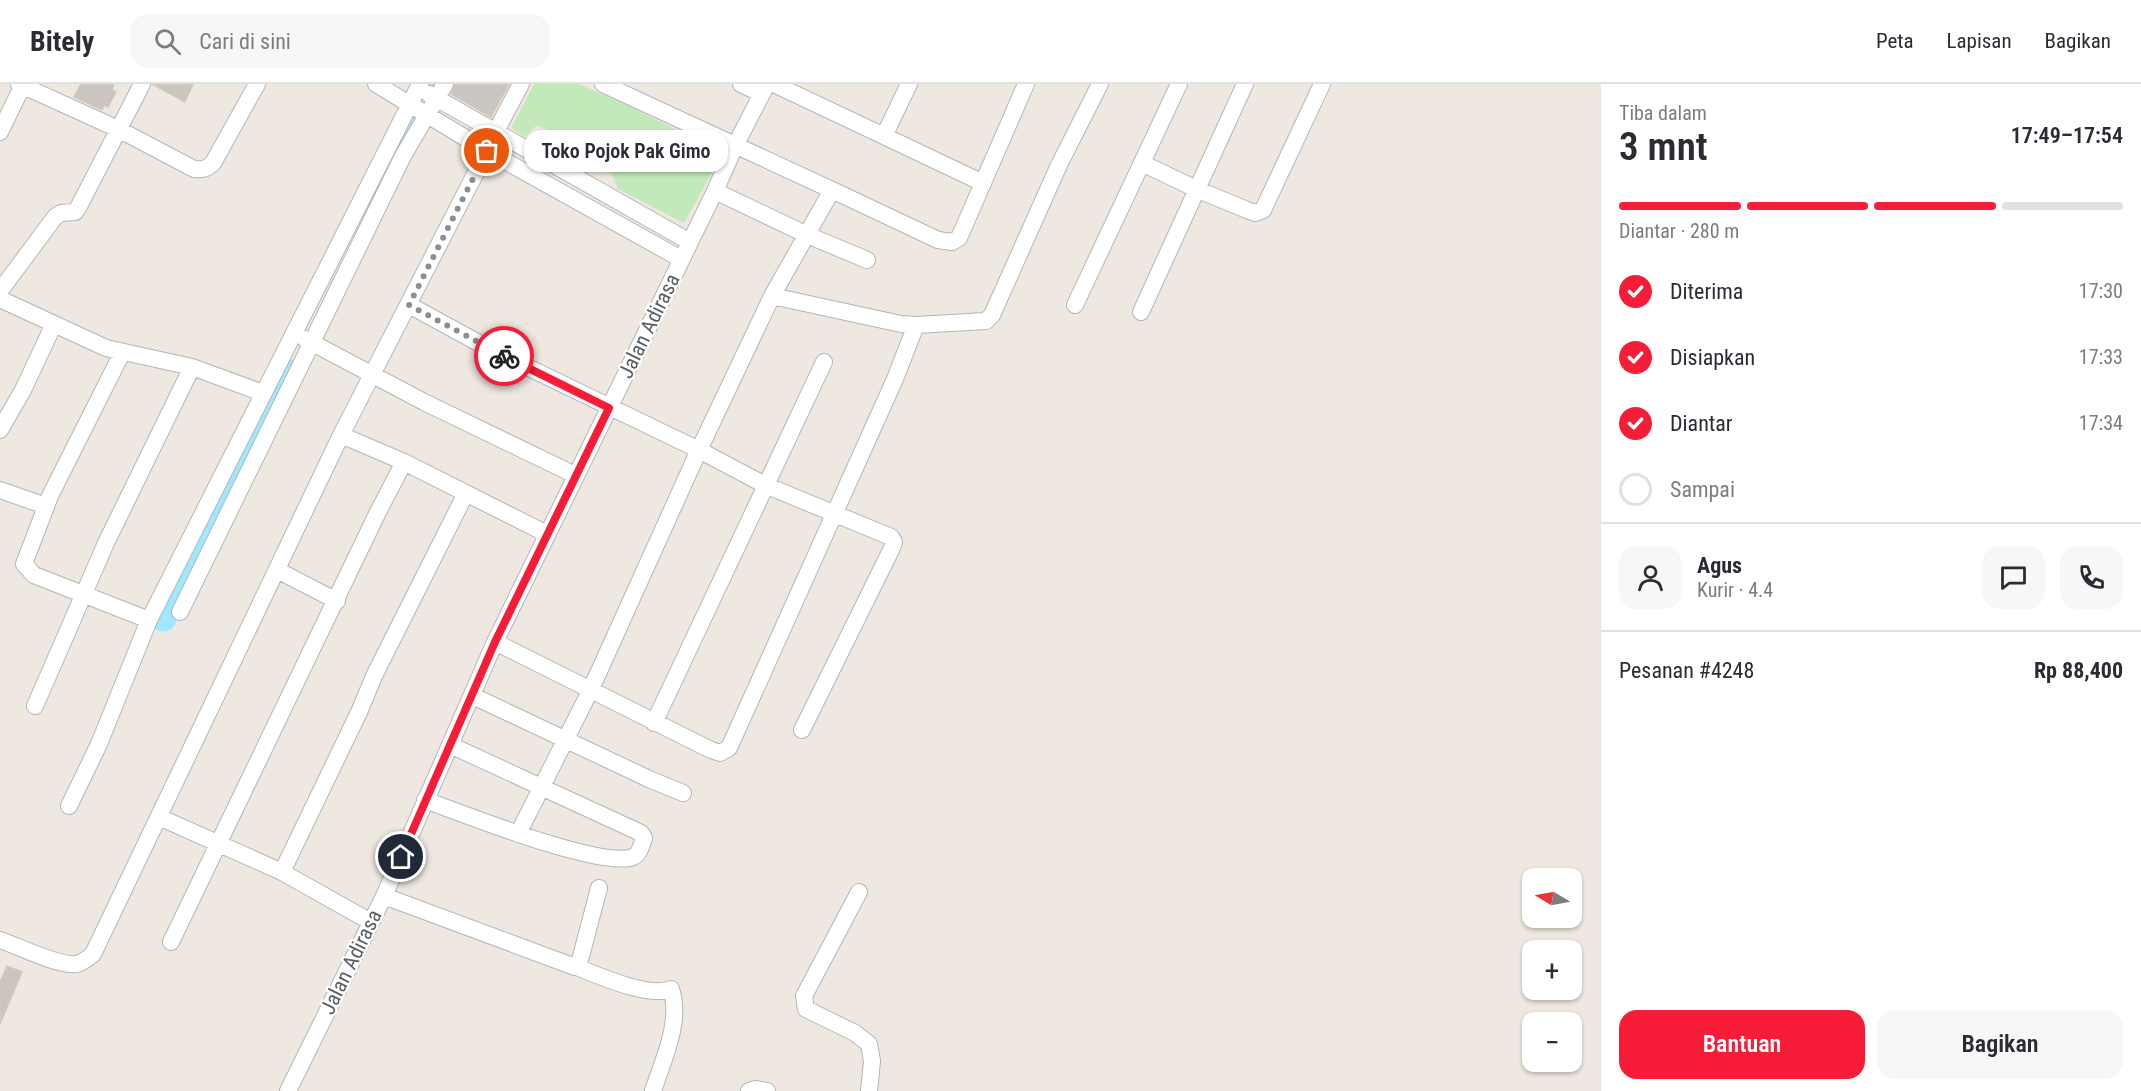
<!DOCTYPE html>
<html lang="id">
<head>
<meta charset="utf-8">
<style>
	:root { --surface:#fff; --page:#f7f7f7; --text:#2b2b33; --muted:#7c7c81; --line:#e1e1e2; --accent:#f71d38 }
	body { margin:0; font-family:"Roboto Condensed",sans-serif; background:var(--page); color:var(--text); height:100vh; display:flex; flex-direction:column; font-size:22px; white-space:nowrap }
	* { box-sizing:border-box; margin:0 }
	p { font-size:20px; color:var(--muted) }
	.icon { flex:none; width:33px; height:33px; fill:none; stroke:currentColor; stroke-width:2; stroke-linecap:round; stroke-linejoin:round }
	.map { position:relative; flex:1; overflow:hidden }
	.sheet { display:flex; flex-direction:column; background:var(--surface); width:540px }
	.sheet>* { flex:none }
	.needle { width:39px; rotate:280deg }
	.tools { position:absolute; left:1522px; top:784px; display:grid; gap:12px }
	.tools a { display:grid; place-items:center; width:60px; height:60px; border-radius:12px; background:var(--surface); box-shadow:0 2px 4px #0004; font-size:30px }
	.pin { position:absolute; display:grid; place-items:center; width:51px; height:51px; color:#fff; margin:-26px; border:3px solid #fff; border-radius:50%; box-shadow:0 2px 6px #0007 }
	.courier { position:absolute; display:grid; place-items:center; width:60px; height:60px; margin:-30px; border:4px solid #f71d38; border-radius:50%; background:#fff; color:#222; box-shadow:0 2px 8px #0007 }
	.bubble { position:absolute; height:42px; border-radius:18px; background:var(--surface); box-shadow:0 2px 4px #0004; font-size:20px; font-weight:600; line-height:42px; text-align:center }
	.summary em { font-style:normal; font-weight:600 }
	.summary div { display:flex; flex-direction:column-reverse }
	.summary { display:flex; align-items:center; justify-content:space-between; height:102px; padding:0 18px }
	h1 { font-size:39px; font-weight:600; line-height:45px }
	.bar { display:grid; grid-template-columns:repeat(4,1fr); gap:9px 6px; align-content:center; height:72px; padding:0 18px }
	.bar i { height:8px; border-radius:4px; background:var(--line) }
	.bar .active { background:var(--accent) }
	.bar p { grid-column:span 4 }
	.line { display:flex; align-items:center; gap:15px; padding:0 18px; border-top:2px solid var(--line) }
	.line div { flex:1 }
	.round { display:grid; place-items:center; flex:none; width:63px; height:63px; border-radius:18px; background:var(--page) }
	ol { padding:0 18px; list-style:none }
	li { display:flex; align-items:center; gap:18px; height:66px }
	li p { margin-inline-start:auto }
	li .icon { padding:6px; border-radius:50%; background:var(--accent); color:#fff; stroke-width:4 }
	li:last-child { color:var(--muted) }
	li i { width:33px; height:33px; border:3px solid var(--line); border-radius:50% }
	.action { display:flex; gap:12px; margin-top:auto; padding:12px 18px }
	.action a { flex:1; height:69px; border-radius:18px; background:var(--accent); color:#fff; font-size:24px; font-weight:600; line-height:69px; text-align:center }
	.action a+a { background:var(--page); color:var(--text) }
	header { display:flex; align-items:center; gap:36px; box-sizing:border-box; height:84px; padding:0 30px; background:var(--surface); border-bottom:2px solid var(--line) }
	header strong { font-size:28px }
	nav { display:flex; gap:33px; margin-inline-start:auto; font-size:21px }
	.search { width:420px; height:54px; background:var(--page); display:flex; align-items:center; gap:15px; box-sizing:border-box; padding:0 21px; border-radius:18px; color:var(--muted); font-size:22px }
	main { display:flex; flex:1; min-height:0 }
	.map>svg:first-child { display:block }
</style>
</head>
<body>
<header>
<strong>Bitely</strong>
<div class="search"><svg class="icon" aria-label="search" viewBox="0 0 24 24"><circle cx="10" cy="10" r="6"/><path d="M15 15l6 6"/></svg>Cari di sini</div>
<nav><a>Peta</a><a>Lapisan</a><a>Bagikan</a></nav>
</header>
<main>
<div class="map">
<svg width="1601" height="1007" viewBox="0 0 1601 1007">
	<rect width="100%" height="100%" fill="#eee8e0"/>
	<!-- green -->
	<path fill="#c3e8ba" d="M534 0H579L631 23 723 69 684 139 618 105 605 74 537 41 525 53 511 44Z"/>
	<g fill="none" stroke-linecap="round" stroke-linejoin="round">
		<!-- river -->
		<path stroke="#9fe8ff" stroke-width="27" d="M432 2 433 0
			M392 80 415 33
			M163 534 288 289"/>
	</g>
	<!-- building -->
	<path fill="#cbc5bf" stroke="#d3c8be" stroke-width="1.5" d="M81 0H114L112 6 116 8 108 23 104 21 102 26 74 13Z
		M152 0H193L185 18Z
		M455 0H509L491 33 451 10Z
		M7 882 22 888 0 940V898Z"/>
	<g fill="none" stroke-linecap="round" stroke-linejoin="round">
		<!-- street casing -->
		<g stroke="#b2b6ba" stroke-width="18">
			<path id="street" d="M19 0 118 45 194 85C202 86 207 85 213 79L257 0
				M376 0 487 67 681 175
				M741 0 762 10
				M774 0 884 52 909 0
				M429 10 690 158
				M0 48 23 1
				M495 49 521 0
				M884 52 983 99
				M1142 79 1196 105 1247 126 1255 129 1263 126 1322 0
				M832 106 938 156 952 158 959 154 1026 0
				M715 107 805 150 867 176
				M0 207 55 133 61 129 75 128 78 124 142 0
				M772 212 901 240 916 241 986 237 992 231 1059 81 1100 0
				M0 215 106 264 192 283 263 309
				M409 221 486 263 699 366 765 401 891 453 894 458 892 464 802 646
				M1075 221 1179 0
				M1141 228 1245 0
				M305 255 424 318 575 391
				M122 269 50 412 24 480 34 491 149 536
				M0 346 23 306 54 240
				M341 351 404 378 547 450
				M0 406 46 422
				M277 486 337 517
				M180 528 403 72 445 0
				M495 558 711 666 720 669 729 664 895 295 916 241
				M473 612 649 695 683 709
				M35 622 106 459 192 283
				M654 639 824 278
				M425 716C462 729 600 785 633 773 640 770 642 760 644 754L641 749 450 661
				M69 722 99 660 149 536 420 0
				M159 733 282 788 371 838
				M518 750 591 605 699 366 772 212 832 106 603 0
				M282 788 360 626 374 592 466 409
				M859 808 804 912 806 925 855 949 869 960 872 977 869 1007
				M384 812 575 883 579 880 599 804
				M0 856C18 862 60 883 77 880 84 878 88 874 93 870L341 351 487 67
				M171 858 377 430 404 378
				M577 883C599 892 649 914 671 905 682 937 663 976 653 1007
				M288 1007 384 812 495 558 715 107 735 62 767 0
				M749 1007 755 1005 767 1007"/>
		</g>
		<!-- street -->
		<use href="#street" stroke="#fff" stroke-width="16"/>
	</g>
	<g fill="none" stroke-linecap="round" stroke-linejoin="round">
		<!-- done -->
		<path stroke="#8d8f8f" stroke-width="6" stroke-dasharray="0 10.8" d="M487 67 409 221 504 272"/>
		<!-- route -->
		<path stroke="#f71d38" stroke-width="8" d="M401 773 495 558 609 324 504 272"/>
	</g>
	<g text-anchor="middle" stroke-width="4.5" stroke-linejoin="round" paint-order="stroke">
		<!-- street labels -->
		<g font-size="21" fill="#595f63" stroke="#fff">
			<text transform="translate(649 242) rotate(-64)" y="7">Jalan Adirasa</text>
			<text transform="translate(351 878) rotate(-64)" y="7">Jalan Adirasa</text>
		</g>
	</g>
</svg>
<div class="tools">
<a><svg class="needle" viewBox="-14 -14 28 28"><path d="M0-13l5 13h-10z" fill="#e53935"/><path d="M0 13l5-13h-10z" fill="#7c7c81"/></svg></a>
<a>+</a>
<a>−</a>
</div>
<div class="pin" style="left:487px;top:67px;background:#ea580c"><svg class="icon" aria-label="bag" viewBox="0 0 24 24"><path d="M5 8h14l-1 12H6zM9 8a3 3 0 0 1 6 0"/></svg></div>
<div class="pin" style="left:401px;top:773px;background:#1f2937"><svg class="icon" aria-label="home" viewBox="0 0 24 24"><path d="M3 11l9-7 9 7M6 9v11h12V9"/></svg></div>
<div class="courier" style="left:504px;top:272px"><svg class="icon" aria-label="bike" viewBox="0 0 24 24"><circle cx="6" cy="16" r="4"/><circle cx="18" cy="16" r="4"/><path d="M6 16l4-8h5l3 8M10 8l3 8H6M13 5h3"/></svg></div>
<div class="bubble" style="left:524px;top:46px;width:204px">Toko Pojok Pak Gimo</div>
</div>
<section class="sheet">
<div class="summary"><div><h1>3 mnt</h1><p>Tiba dalam</p></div><em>17:49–17:54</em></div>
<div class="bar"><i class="active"></i><i class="active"></i><i class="active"></i><i></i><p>Diantar · 280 m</p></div>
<ol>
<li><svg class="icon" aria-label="check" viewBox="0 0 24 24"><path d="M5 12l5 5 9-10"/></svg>Diterima<p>17:30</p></li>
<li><svg class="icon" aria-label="check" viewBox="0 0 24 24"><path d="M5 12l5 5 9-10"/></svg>Disiapkan<p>17:33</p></li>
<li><svg class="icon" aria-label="check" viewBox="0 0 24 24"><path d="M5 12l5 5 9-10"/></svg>Diantar<p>17:34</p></li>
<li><i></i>Sampai</li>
</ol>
<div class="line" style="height:108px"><a class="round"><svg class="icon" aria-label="person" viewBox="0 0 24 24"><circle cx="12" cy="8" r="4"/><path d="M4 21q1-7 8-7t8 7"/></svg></a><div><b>Agus</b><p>Kurir · 4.4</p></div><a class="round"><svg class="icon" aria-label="chat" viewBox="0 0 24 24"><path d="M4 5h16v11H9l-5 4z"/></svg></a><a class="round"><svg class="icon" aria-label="phone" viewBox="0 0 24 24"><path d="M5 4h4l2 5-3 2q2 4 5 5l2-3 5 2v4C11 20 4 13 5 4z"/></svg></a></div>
<div class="line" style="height:78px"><div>Pesanan #4248</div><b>Rp 88,400</b></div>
<div class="action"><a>Bantuan</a><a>Bagikan</a></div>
</section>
</main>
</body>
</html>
